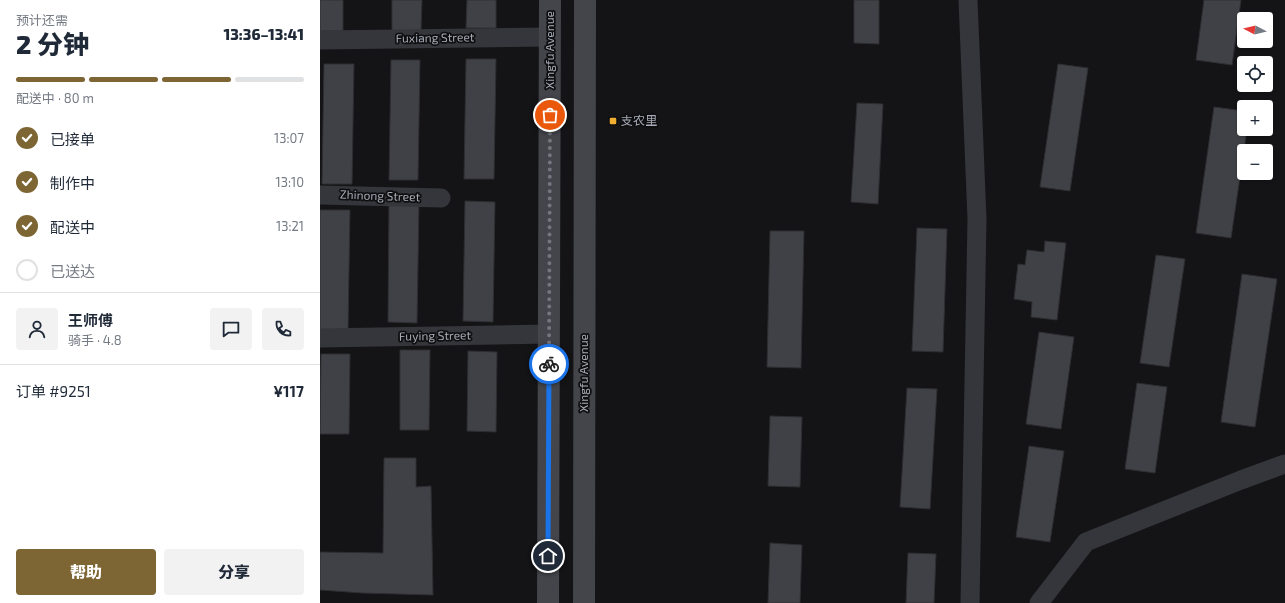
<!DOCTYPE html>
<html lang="zh">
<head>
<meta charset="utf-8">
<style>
	:root { --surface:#fff; --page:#f2f2f3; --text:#1f2937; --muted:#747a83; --line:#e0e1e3; --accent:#7d6534 }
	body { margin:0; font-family:"Exo 2","Noto Sans SC",sans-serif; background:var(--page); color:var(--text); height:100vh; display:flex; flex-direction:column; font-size:15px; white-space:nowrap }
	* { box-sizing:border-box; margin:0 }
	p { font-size:13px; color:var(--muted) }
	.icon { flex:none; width:22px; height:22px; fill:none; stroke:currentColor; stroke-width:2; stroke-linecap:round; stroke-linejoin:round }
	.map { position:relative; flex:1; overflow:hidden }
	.details { display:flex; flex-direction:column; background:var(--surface); width:320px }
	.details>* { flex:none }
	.needle { width:26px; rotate:277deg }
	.buttons { position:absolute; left:917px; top:12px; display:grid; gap:8px }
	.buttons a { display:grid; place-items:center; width:36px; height:36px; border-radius:4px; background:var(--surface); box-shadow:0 1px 3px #0004; font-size:20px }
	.pin { position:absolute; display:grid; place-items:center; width:34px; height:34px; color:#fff; margin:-17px; border:2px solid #fff; border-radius:50%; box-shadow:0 1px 4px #0007 }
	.courier { position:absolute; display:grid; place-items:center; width:40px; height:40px; margin:-20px; border:3px solid #1a73e8; border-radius:50%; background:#fff; color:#222; box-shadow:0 1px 5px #0007 }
	.overview em { font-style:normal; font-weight:800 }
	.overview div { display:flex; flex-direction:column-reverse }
	.overview { display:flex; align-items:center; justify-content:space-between; height:68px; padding:0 16px }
	h1 { font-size:26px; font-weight:800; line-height:30px }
	.bar { display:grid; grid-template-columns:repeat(4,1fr); gap:6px 4px; align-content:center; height:48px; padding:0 16px }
	.bar i { height:5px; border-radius:3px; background:var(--line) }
	.bar .on { background:var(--accent) }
	.bar p { grid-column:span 4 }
	.line { display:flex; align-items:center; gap:10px; padding:0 16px; border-top:1px solid var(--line) }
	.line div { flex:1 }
	.round { display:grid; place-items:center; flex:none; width:42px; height:42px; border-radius:4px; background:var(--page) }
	ol { padding:0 16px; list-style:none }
	li { display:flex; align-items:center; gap:12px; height:44px }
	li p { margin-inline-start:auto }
	li .icon { padding:4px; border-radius:50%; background:var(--accent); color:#fff; stroke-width:4 }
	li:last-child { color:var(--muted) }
	li i { width:22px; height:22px; border:2px solid var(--line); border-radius:50% }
	.action { display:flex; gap:8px; margin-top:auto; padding:8px 16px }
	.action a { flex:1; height:46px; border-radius:4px; background:var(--accent); color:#fff; font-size:16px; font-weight:800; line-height:46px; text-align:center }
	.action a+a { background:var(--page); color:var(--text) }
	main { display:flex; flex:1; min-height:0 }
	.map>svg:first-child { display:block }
</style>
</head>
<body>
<main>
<section class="details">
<div class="overview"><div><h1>2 分钟</h1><p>预计还需</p></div><em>13:36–13:41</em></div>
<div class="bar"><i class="on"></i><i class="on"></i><i class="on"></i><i></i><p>配送中 · 80 m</p></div>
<ol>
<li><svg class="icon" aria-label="check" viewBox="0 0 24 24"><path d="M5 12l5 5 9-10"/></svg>已接单<p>13:07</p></li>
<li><svg class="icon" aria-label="check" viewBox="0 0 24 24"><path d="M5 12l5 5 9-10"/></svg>制作中<p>13:10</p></li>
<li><svg class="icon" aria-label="check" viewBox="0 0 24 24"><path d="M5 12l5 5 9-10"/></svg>配送中<p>13:21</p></li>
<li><i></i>已送达</li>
</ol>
<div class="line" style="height:72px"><a class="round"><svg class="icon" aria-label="person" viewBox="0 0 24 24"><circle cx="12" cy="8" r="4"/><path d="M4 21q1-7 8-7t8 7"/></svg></a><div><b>王师傅</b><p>骑手 · 4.8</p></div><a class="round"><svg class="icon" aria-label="chat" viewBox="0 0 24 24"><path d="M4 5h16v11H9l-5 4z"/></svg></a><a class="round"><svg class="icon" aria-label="phone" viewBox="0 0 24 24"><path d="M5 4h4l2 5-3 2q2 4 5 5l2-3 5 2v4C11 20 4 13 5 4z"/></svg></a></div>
<div class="line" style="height:52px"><div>订单 #9251</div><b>¥117</b></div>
<div class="action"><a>帮助</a><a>分享</a></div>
</section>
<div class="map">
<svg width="965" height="603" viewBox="0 0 965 603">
	<rect width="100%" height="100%" fill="#141416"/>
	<!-- building -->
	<path fill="#404146" stroke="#2e2e32" d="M0 0H23V31H0Z
		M72 0H102L101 31H72Z
		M147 0H176V28H146Z
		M534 0H559V44L534 43Z
		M884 0H921L912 65 876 60Z
		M146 59H176L174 179H144Z
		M71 60H100L98 180H69Z
		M4 64H34L32 184H2Z
		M738 64 768 68 750 191 720 187Z
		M537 103 563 104 558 204 531 202Z
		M894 107 924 111V129H927L911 238 876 233Z
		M145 201 175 202 173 322 143 321Z
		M69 202 99 203 97 323 68 322Z
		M0 210H30L28 330H0Z
		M597 228 627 229 623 352 592 351Z
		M450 231H484L481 368 447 367Z
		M725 241 746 243 737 320 711 317 712 302 694 299 698 264 705 265 707 250 724 252Z
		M836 255 865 259 849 367 820 363Z
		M922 274 957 279 935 427 901 422Z
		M719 332 754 337 741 429 706 424Z
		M80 350H110L109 430H80Z
		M148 351 177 352 176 432 147 431Z
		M1 354H30L29 434H0Z
		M817 383 847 387 835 473 805 469Z
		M587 388 617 389 610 509 580 507Z
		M450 416 482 417 480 487 448 486Z
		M709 446 744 451 730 542 696 537Z
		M64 458H96V487L111 486 113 595 42 593 0 590V552L63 553Z
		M450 543 482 545 480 603H448Z
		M588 553 616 554 614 603H586Z"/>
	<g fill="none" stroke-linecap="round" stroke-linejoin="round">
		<!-- street -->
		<path stroke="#35363b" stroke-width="19" d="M648 0 657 219 650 603
			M0 40 230 37
			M0 195 121 198
			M0 338 229 334
			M719 603 766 542 921 480 965 464"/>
		<!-- secondary -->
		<path stroke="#43454b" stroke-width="22" d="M228 603 230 0
			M264 603 265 0"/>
	</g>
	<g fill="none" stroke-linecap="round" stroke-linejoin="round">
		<!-- done -->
		<path stroke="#73767e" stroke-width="4" stroke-dasharray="0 7.2" d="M229 364 230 115"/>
		<!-- route -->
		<path stroke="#1a73e8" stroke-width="5" d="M228 556 229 364"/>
	</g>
	<!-- markers -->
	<rect fill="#f1ae31" stroke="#0f0f11" stroke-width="1.5" x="289" y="117" width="8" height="8" rx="2"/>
	<g text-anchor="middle" stroke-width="3.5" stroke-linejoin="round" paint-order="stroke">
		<!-- street labels -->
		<g font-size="12" fill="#a6abb6" stroke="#0f0f11">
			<text transform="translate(115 38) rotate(-1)" y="4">Fuxiang Street</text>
			<text transform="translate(230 50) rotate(-90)" y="4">Xingfu Avenue</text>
			<text transform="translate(60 196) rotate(2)" y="4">Zhinong Street</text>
			<text transform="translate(115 336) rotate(-1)" y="4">Fuying Street</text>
			<text transform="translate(264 373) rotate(-90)" y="4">Xingfu Avenue</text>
		</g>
		<!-- poi labels -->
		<g font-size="12" fill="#a6abb6" stroke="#0f0f11" text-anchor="start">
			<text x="301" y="125">支农里</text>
		</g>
	</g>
</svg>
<div class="buttons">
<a><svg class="needle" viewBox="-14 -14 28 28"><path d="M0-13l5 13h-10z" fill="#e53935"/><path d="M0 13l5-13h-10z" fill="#747a83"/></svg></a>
<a><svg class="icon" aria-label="locate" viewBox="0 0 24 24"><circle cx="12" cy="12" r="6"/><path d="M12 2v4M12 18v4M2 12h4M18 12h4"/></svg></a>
<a>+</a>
<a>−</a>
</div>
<div class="pin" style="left:230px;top:115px;background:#ea580c"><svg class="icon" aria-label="bag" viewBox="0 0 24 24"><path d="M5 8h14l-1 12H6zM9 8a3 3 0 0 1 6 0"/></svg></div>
<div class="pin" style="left:228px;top:556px;background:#1f2937"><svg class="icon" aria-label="home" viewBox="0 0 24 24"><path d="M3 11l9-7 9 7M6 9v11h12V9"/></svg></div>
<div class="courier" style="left:229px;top:364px"><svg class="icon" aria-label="bike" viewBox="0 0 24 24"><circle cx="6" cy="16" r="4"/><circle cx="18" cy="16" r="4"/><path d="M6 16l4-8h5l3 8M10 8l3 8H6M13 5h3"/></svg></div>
</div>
</main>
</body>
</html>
